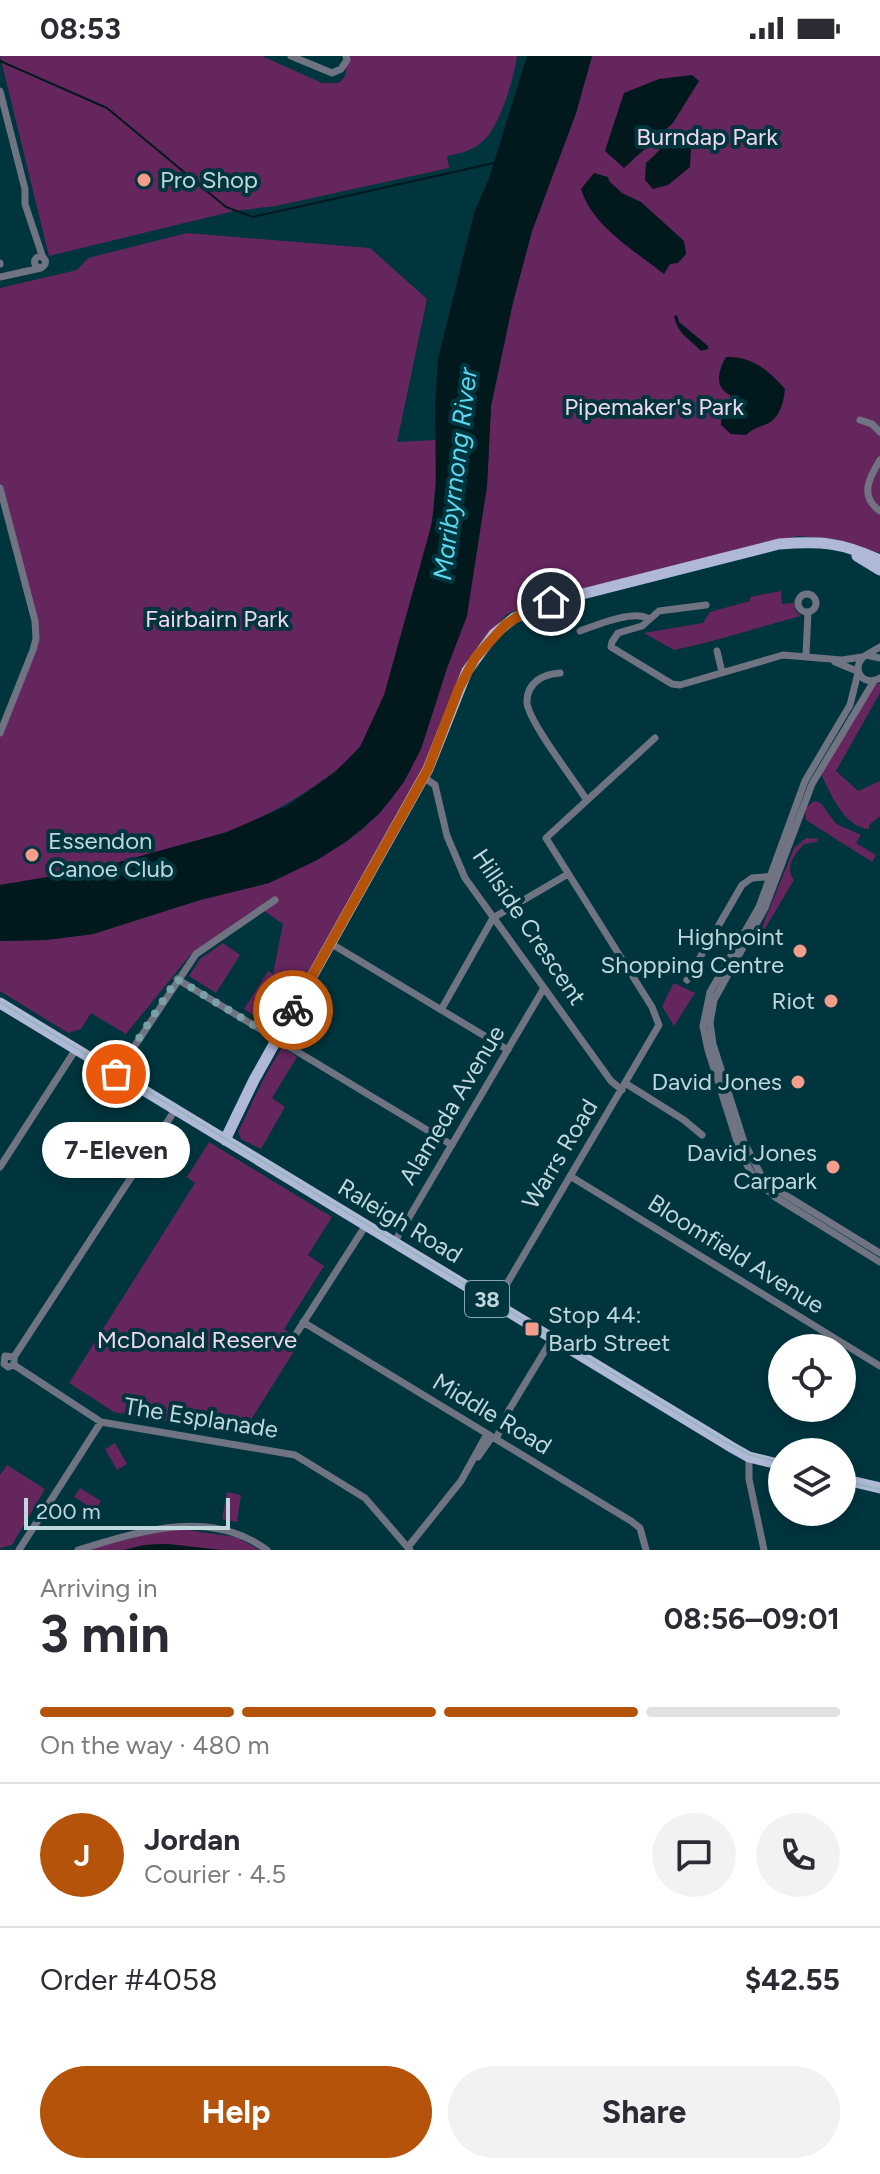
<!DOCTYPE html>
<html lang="en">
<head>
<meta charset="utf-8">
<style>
	:root { --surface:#fff; --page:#f2f2f3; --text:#2b2b33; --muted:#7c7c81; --line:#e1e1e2; --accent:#b45309 }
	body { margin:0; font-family:Figtree,sans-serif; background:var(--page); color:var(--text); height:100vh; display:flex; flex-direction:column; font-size:30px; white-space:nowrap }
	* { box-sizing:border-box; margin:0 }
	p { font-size:26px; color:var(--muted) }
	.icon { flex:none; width:44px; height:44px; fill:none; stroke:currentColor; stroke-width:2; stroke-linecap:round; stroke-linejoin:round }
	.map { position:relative; height:1494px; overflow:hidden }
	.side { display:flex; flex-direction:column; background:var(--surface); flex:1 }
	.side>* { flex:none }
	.controls { position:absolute; left:768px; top:1278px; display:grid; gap:16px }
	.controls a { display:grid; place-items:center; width:88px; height:88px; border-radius:50%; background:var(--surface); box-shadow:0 4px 12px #0003; font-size:40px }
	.scale { position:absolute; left:24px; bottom:20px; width:206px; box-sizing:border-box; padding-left:8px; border:4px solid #bfd7dc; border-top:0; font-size:22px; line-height:28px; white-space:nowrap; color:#bfd7dc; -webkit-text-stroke:6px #00353e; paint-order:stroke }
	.pin { position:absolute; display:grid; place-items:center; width:68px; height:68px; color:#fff; margin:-34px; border:4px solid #fff; border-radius:50%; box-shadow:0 2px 8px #0007 }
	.courier { position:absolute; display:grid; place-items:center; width:80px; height:80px; margin:-40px; border:6px solid #b45309; border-radius:50%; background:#fff; color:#222; box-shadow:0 2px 10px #0007 }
	.bubble { position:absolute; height:56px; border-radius:28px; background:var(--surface); box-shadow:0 4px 12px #0003; font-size:26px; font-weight:700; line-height:56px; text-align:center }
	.summary em { font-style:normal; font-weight:700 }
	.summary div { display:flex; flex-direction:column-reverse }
	.summary { display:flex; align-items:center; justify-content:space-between; height:136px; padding:0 40px }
	h1 { font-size:52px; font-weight:700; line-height:60px }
	.bar { display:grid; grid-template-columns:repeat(4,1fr); gap:12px 8px; align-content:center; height:96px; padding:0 40px }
	.bar i { height:10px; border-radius:6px; background:var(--line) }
	.bar .active { background:var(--accent) }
	.bar p { grid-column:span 4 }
	.line { display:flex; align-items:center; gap:20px; padding:0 40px; border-top:2px solid var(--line) }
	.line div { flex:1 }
	.round { display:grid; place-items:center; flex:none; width:84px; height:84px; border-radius:42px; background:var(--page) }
	.cta { display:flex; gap:16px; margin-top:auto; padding:16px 40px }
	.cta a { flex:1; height:92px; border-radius:48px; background:var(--accent); color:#fff; font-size:32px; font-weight:700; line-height:92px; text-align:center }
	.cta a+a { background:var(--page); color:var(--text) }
	.status { display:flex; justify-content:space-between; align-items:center; height:56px; padding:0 40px; background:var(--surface); direction:ltr }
	.status svg { height:22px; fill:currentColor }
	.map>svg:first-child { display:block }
</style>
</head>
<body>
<div class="status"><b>08:53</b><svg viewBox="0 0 49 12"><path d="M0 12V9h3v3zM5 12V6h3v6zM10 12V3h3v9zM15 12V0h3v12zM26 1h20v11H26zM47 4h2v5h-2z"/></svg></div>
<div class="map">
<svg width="880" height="1494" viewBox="0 0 880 1494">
	<rect width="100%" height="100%" fill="#00353e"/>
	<!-- green -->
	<path fill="#65265e" d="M0 0H262L322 27H339L345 20 348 0H517C514 22 501 66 486 82 475 94 462 97 447 100L449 112 276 150 234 155 49 200Z
		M592 0H880V497L834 483 798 480 548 541 507 558 484 582 464 610 437 683 413 732 275 974 244 953 268 915 273 918 283 868 259 851 191 898 126 978 91 957 81 973 68 977 0 935V885L46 884 93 878 200 844 269 827 317 804 347 785 364 772 391 744 421 693 447 612 466 560 487 430 491 350 513 246 532 175 576 57Z
		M187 177 370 192 427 243 397 386 436 384C436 411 436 437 432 463 428 500 414 539 403 575 391 614 384 655 361 689 349 706 333 717 316 729 226 792 108 814 0 829V679L34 590 35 576 0 436V232L77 214 88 202Z
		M781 535 782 548 794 547 795 554 801 560C759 571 718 585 674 594L644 577 703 567 710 556 750 545V541Z
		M880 627V637L836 715 858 735 880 725V760L869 769V773C845 771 832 741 822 720L823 714 875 628Z
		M814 745 821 747 836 768 861 779 856 787 876 799 872 806 806 764 805 753Z
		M806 782 819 783 816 786 804 788C795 798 784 811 794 824L763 876 768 880 765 885 760 876 794 792Z
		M223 887 240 899 216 937 189 920 200 903Z
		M674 927 695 937 674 970 662 950Z
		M282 991 297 1001 272 1042 285 1051 261 1093 241 1083 238 1076 264 1022Z
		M209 1086 332 1161 308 1199 324 1210 284 1273 301 1284 242 1378 114 1356 69 1327 195 1127 187 1121Z
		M115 1387 127 1408 117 1414 105 1393Z
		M7 1409 45 1433 12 1489 0 1492V1419Z
		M80 1432 101 1445 95 1454 74 1441Z
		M227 1436 241 1439 237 1466 222 1463Z
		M180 1473 236 1481 260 1494H220L167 1488 144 1489 124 1494H85L148 1476Z"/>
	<!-- water -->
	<path fill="#01181d" d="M527 0H592L576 57 532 175 513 246 491 350 487 430 467 560 447 612 421 693 404 726 379 758 347 785 317 804 269 827 200 844 93 878 46 884 0 885V829L94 813 227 776 287 750 334 717 360 691 384 639 432 467 436 428 435 349 438 303 474 157 489 122Z
		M692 19 699 25 673 67 624 112 605 95 624 37 659 23Z
		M702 75 703 82 691 93 690 111 668 129 653 133 645 124 646 107C673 84 662 79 702 75Z
		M594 117 608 121 609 125 622 137 641 146 684 185 686 198 678 207 670 208 664 218C635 195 592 170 581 133Z
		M677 259 679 266 708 290V293L701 295C689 282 678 279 674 260Z
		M726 301C752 300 768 314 785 333 784 345 780 361 769 367 760 371 754 372 746 379L731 378 721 369 722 357 733 349 730 339C714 331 718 315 726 301Z
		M167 1488 220 1494H124L144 1489Z"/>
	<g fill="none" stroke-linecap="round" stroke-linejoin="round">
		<!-- stream -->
		<path stroke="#01181d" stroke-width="2" d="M0 5 107 52 226 151 253 161 494 107"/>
		<!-- minor -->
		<path stroke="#6f7382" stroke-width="7" d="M291 0 332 17 341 13 347 4 346 0
			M0 35 25 133V148L43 202
			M34.5 206a5.5 5.5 0 1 1 11 0a5.5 5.5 0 1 1-11 0Z
			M0 207V208
			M0 221 41 212
			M860 364 872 368 880 376
			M880 404C869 422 859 440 880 455
			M0 432 35 565 36 583 33 594 0 677
			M798 547a9 9 0 1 1 18 0a9 9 0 1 1-18 0Z
			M706 549 659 555 642 570 618 577 612 586 611 591 672 628 680 629 783 599 842 604 862 601
			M580 575C596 569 635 553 649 563
			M717 595 722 616
			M868 598 880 591
			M806 599 808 556
			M880 602 866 599C849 611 862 632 880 622
			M835 606 857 615
			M560 617C543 618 526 627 527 647 529 666 574 724 586 743
			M858 617 850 649 805 725 759 851 710 936 703 970 708 994 741 1098 755 1123 775 1141 880 1206
			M874 625 812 728 765 852 714 944 710 967 713 988 744 1086 761 1119 779 1135 880 1197
			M423 721 435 729 447 780 465 822 611 1025 622 1034
			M330 887 508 994
			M177 923 452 1089
			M687 924 742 829 752 822 775 820
			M441 954 493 862 568 818
			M116 1018 196 898 275 844
			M625 1027 684 1064 702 1079
			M0 1111 76 993
			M570 1120 880 1310
			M394 1187 544 932
			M495 1248 659 969 652 951 546 782 655 682
			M303 1266 631 1465 640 1472 646 1494
			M296 1278 366 1169
			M14 1301 5 1300 4 1308 8 1311 14 1309V1301L175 1054
			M14 1309 101 1366 295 1399 365 1442 410 1494
			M496 1383 509 1354 552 1283
			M478 1401 492 1381
			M749 1401V1423L764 1494
			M408 1491 461 1425 487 1378
			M19 1494 101 1366
			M78 1494C138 1476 209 1451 267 1494"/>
		<!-- primary -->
		<path stroke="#afb8d7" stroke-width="11" d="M857 500 880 514
			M0 947 733 1392 749 1401 782 1409
			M225 1084 254 1024 428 713 467 615 494 578 514 562 551 546 779 488C821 485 840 486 880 504
			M842 1423 880 1432"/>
		<!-- tram -->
		<path stroke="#97b5bb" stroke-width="2" d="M0 946 722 1384 750 1399 782 1407
			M842 1425 880 1433"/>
	</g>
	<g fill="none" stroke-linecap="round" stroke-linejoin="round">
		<!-- done -->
		<path stroke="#7c9ea5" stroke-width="8" stroke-dasharray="0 14.4" d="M116 1018 177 923 277 983 293 954"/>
		<!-- route -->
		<path stroke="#b45309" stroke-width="10" d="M293 954 428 713 459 632 475 602 505 569 523 557 551 546"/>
	</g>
	<!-- markers -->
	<g fill="#f49d8b" stroke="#00353e" stroke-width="3">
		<circle cx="144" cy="124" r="8"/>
		<circle cx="32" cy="799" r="8"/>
		<circle cx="800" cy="895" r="8"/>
		<circle cx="831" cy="945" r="8"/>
		<circle cx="798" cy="1026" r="8"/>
		<circle cx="833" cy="1111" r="8"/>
		<rect x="524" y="1265" width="16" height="16" rx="4"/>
	</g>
	<g text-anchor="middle" stroke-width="8" stroke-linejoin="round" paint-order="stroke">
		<!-- shield labels -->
		<rect fill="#00353e" stroke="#86a6ad" stroke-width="2" x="465" y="1225" width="44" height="36" rx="6"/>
		<g font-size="22" font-weight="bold" fill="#bfd7dc">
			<text x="487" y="1251">38</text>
		</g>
		<!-- park labels -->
		<g font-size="24" fill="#f0d7ec" stroke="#00353e">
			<text x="707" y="89">Burndap Park</text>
			<text x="654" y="359">Pipemaker's Park</text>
			<text x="217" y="571">Fairbairn Park</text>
			<text x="197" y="1292">McDonald Reserve</text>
		</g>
		<!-- poi labels -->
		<g font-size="24" fill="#bfd7dc" stroke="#00353e" text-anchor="end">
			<text x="160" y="132" text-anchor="start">Pro Shop</text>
			<text x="48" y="793" text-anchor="start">Essendon<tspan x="48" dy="28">Canoe Club</tspan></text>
			<text x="784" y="889">Highpoint<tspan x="784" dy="28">Shopping Centre</tspan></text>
			<text x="815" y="953">Riot</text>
			<text x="782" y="1034">David Jones</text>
			<text x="817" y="1105">David Jones<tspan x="817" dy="28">Carpark</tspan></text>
			<text x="548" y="1267" text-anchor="start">Stop 44:<tspan x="548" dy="28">Barb Street</tspan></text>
		</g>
		<!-- street labels -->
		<g font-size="24" fill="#bfd7dc" stroke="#00353e">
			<text transform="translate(529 871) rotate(56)" y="8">Hillside Crescent</text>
			<text transform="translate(452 1049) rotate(-59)" y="8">Alameda Avenue</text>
			<text transform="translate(560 1098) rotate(-59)" y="8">Warrs Road</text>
			<text transform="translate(400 1165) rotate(31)" y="8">Raleigh Road</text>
			<text transform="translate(736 1198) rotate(32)" y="8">Bloomfield Avenue</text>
			<text transform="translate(492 1358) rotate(31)" y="8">Middle Road</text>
			<text transform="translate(201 1362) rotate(9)" y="8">The Esplanade</text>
		</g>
		<!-- water labels -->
		<g font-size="26" font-style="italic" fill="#59d8f0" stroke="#00353e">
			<text transform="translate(455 418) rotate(-83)" y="9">Maribyrnong River</text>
		</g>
	</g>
</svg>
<div class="controls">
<a><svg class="icon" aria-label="locate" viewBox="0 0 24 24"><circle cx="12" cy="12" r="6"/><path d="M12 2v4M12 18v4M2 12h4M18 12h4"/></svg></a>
<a><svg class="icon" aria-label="layers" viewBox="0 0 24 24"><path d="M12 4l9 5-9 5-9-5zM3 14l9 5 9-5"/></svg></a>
</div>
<div class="scale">200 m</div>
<div class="pin" style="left:116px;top:1018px;background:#ea580c"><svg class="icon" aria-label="bag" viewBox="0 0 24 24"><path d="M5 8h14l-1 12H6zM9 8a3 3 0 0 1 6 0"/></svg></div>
<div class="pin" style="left:551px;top:546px;background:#1f2937"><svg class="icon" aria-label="home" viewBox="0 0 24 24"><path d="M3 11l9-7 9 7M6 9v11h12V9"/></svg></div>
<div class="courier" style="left:293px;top:954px"><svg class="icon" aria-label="bike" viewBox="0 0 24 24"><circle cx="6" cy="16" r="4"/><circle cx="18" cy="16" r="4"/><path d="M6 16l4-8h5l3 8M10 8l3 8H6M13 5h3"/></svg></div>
<div class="bubble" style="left:42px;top:1066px;width:148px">7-Eleven</div>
</div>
<section class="side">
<div class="summary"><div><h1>3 min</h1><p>Arriving in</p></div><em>08:56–09:01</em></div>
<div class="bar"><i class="active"></i><i class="active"></i><i class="active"></i><i></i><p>On the way · 480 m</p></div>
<div class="line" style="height:144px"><b class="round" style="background:var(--accent);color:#fff">J</b><div><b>Jordan</b><p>Courier · 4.5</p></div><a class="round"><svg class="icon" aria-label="chat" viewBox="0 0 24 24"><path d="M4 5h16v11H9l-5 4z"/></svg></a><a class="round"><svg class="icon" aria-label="phone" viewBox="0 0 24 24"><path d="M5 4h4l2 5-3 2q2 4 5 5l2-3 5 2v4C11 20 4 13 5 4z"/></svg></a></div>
<div class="line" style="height:104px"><div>Order #4058</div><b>$42.55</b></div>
<div class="cta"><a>Help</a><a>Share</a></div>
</section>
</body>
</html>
